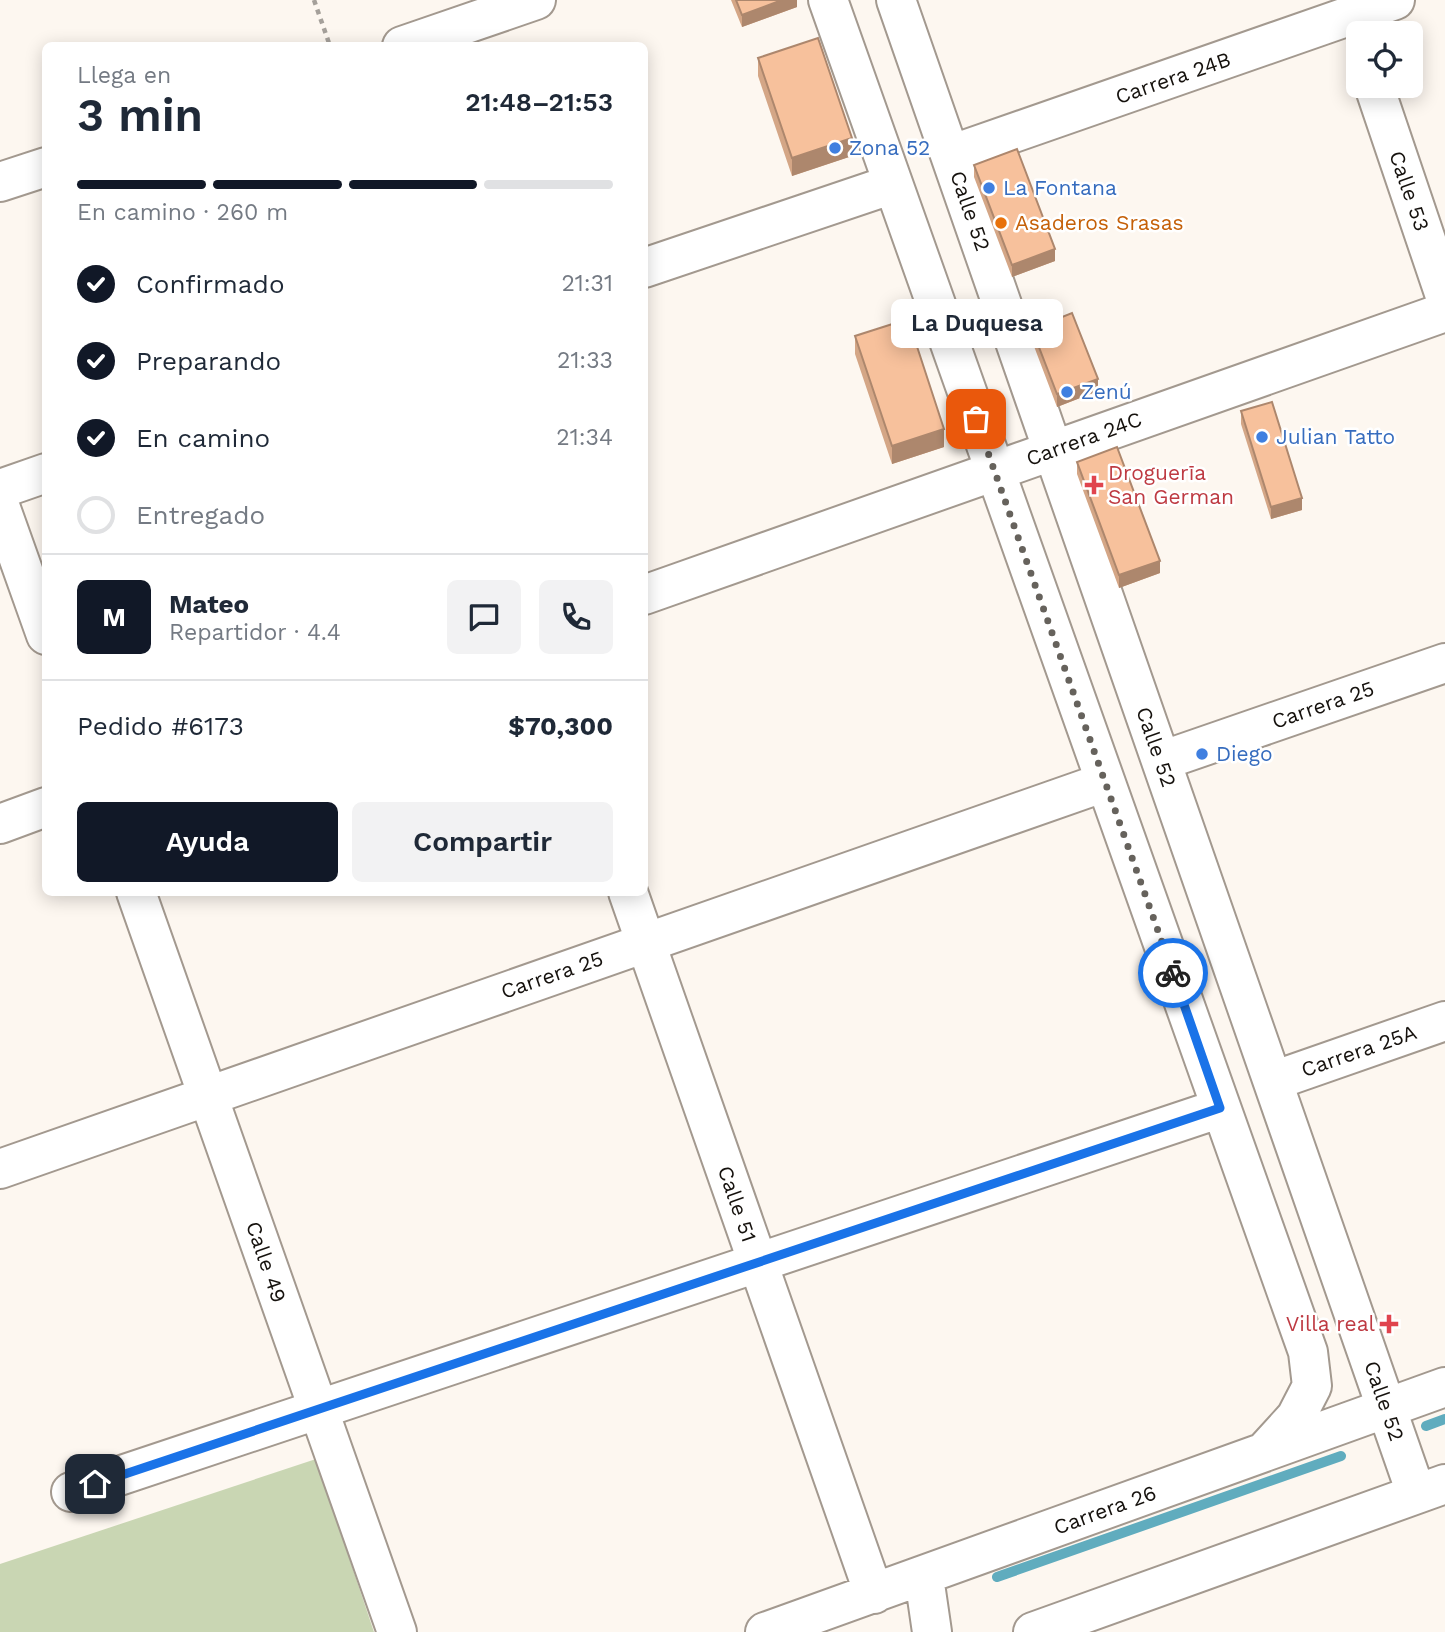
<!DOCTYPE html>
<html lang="es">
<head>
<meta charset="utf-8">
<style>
	:root { --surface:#fff; --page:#f2f2f3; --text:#1f2937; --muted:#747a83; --line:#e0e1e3; --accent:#111827 }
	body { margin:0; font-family:"Work Sans",sans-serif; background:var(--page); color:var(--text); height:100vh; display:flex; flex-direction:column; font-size:26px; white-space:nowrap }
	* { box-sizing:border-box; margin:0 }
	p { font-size:23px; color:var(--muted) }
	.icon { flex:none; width:38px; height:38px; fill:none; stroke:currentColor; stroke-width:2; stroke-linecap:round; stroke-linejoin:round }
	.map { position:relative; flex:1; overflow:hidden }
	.details { position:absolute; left:42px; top:42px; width:606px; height:854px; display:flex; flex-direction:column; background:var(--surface); border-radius:10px; box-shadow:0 4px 18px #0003 }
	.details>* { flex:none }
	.fabs { position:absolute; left:1346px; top:21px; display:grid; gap:14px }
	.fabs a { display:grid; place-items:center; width:77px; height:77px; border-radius:10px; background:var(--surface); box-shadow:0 4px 18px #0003; font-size:35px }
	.pin { position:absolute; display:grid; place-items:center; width:60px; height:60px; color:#fff; margin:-30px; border-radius:14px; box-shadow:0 4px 10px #0006 }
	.courier { position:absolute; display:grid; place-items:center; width:70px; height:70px; margin:-35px; border:5px solid #1a73e8; border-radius:50%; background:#fff; color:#222; box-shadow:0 2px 9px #0007 }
	.bubble { position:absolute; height:49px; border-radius:10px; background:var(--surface); box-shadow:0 4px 18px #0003; font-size:23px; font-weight:600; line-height:49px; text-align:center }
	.head em { font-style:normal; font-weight:600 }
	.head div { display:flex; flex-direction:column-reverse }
	.head { display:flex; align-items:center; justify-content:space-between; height:119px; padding:0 35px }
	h1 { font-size:46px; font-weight:600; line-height:52px }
	.bar { display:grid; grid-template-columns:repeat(4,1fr); gap:10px 7px; align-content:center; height:84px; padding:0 35px }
	.bar i { height:9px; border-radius:5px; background:var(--line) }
	.bar .on { background:var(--accent) }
	.bar p { grid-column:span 4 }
	.line { display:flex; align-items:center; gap:18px; padding:0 35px; border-top:2px solid var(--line) }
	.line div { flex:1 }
	.round { display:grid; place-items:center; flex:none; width:74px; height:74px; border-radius:10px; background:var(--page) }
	ol { padding:0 35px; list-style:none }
	li { display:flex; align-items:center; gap:21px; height:77px }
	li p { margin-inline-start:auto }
	li .icon { padding:7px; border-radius:50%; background:var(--accent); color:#fff; stroke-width:4 }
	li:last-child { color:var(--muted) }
	li i { width:38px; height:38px; border:4px solid var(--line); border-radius:50% }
	.primary-button { display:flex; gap:14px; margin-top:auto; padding:14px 35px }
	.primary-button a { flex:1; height:80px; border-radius:10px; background:var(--accent); color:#fff; font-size:28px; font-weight:600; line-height:80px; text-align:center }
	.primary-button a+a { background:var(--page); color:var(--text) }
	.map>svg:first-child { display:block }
</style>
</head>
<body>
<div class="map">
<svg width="1445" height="1632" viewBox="0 0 1445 1632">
	<rect width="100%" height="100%" fill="#fdf7f0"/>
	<!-- green -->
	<path fill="#c9d6b3" d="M316 1459 374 1632H0V1564Z"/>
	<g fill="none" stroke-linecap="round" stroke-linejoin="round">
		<!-- stream -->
		<path stroke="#60acbe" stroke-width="10" d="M1426 1426 1445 1419
			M997 1577 1341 1456"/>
		<!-- minor casing -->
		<g stroke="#a3998f" stroke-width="42">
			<path id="minor" d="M828 0 1308 1352 1312 1386 1296 1417 1266 1450
				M896 0 1416 1493
				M402 46 536 0
				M1374 86 1445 296
				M950 155 1395 0
				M0 182 46 167
				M644 268 893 184
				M0 489 46 473
				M0 506 46 635
				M644 595 1445 312
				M1161 761 1445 663
				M0 824 46 807
				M136 892 397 1632
				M628 892 874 1594
				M1273 1081 1445 1021
				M0 1169 1105 782
				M71 1492 1221 1108
				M924 1577 932 1632
				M765 1632 1445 1387
				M1033 1632 1445 1484"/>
		</g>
		<!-- path -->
		<path stroke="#a5a09a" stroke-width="4.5" stroke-dasharray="5 5" stroke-linecap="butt" d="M314 0 330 46"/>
		<!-- minor -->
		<use href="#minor" stroke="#fff" stroke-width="38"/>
	</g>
	<!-- wall -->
	<path fill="#d4a686" d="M731 0H797V7L742 27Z
		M758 58 852 156 792 176 758 76Z
		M974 165 1055 261 1012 277 974 177Z
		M1032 329 1098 391 1057 407 1032 341Z
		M855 336 944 447 892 464 855 354Z
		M1241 411 1302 510 1271 519 1241 424Z
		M1077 462 1160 573 1119 588 1077 474Z"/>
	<!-- shaded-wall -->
	<path fill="#ad876d" d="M782 0H797V7L742 27V15Z
		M852 138V156L792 176V158Z
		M1055 249V261L1012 277V265Z
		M1098 379V391L1057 407V394Z
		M944 429V447L892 464V446Z
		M1302 498V510L1271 519V507Z
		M1160 561V573L1119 588V575Z"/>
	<!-- building -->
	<path fill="#f7c19c" stroke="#ad876d" stroke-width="2" d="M736 0H782L742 15Z
		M818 38 852 138 792 158 758 58Z
		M1017 149 1055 249 1012 265 974 165Z
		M1072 313 1098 379 1057 394 1032 329Z
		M908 319 944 429 892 446 855 336Z
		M1272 402 1302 498 1271 507 1241 411Z
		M1117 447 1160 561 1119 575 1077 462Z"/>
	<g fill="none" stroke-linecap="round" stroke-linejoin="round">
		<!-- done -->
		<path stroke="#66625c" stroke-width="7" stroke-dasharray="0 12.6" d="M976 419 1173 973"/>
		<!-- route -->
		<path stroke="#1a73e8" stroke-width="9" d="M95 1484 1220 1108 1173 973"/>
	</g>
	<!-- markers -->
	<g fill="#3f7fe0" stroke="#fff" stroke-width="2.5">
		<circle cx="835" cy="148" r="7"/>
		<circle cx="989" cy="188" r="7"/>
		<circle cx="1067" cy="392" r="7"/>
		<circle cx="1262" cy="437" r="7"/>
		<circle cx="1202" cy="754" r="7"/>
	</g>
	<circle fill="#e8710a" stroke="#fff" stroke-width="2.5" cx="1001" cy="223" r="7"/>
	<g fill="#e0444e" stroke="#fff" stroke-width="2.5">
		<path d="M1090.5 474.5h7v7h7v7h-7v7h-7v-7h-7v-7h7z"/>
		<path d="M1385.5 1313.5h7v7h7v7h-7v7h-7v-7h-7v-7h7z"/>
	</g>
	<g text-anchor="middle" stroke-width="5" stroke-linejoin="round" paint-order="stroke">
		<!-- street labels -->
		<g font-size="21" fill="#15110d" stroke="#fff">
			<text transform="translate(1173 78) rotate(-19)" y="7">Carrera 24B</text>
			<text transform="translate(1409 191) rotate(71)" y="7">Calle 53</text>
			<text transform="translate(970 211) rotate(71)" y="7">Calle 52</text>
			<text transform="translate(1084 439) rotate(-20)" y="7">Carrera 24C</text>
			<text transform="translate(1323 705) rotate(-19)" y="7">Carrera 25</text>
			<text transform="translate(1156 747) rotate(71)" y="7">Calle 52</text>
			<text transform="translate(552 975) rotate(-19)" y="7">Carrera 25</text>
			<text transform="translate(1359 1051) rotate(-19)" y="7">Carrera 25A</text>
			<text transform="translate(737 1204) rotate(71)" y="7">Calle 51</text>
			<text transform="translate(266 1262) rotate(71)" y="7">Calle 49</text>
			<text transform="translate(1384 1401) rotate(71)" y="7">Calle 52</text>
			<text transform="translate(1105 1510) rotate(-20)" y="7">Carrera 26</text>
		</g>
		<!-- shop labels -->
		<g font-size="21" fill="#366cbe" stroke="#fff" text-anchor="start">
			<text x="849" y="155">Zona 52</text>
			<text x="1003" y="195">La Fontana</text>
			<text x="1081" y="399">Zenú</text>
			<text x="1276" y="444">Julian Tatto</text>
			<text x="1216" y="761">Diego</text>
		</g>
		<!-- food labels -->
		<g font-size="21" fill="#c56008" stroke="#fff" text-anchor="start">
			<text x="1015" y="230">Asaderos Srasas</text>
		</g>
		<!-- health labels -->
		<g font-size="21" fill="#be3a42" stroke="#fff" text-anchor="start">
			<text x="1108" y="480">Droguerīa<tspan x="1108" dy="24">San German</tspan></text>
			<text x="1375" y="1331" text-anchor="end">Villa real</text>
		</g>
	</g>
</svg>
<div class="fabs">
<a><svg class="icon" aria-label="locate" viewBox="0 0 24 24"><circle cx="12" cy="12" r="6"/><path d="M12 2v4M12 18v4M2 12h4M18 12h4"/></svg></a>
</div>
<div class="pin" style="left:976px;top:419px;background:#ea580c"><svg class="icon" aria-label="bag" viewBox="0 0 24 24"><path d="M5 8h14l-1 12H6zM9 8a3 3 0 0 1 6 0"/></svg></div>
<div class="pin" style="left:95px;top:1484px;background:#1f2937"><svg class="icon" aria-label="home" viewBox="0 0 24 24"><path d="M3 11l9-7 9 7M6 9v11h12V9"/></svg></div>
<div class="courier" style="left:1173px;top:973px"><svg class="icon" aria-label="bike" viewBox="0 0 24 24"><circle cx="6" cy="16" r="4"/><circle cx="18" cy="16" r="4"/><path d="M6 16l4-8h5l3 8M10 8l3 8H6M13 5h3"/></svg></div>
<div class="bubble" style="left:891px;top:299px;width:172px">La Duquesa</div>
<section class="details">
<div class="head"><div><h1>3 min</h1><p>Llega en</p></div><em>21:48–21:53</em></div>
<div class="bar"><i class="on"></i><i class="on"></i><i class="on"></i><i></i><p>En camino · 260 m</p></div>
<ol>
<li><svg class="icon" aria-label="check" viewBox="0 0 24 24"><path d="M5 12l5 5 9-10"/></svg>Confirmado<p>21:31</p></li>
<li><svg class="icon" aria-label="check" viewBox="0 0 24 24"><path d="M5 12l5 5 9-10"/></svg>Preparando<p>21:33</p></li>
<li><svg class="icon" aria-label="check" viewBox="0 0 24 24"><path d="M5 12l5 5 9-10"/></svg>En camino<p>21:34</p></li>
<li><i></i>Entregado</li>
</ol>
<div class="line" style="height:126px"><b class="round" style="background:var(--accent);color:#fff">M</b><div><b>Mateo</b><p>Repartidor · 4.4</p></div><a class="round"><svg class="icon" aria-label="chat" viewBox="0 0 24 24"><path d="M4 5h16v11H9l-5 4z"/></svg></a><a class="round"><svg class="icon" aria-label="phone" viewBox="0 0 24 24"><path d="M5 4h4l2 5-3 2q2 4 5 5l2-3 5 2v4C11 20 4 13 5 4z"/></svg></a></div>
<div class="line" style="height:91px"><div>Pedido #6173</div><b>$70,300</b></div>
<div class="primary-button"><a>Ayuda</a><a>Compartir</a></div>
</section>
</div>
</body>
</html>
